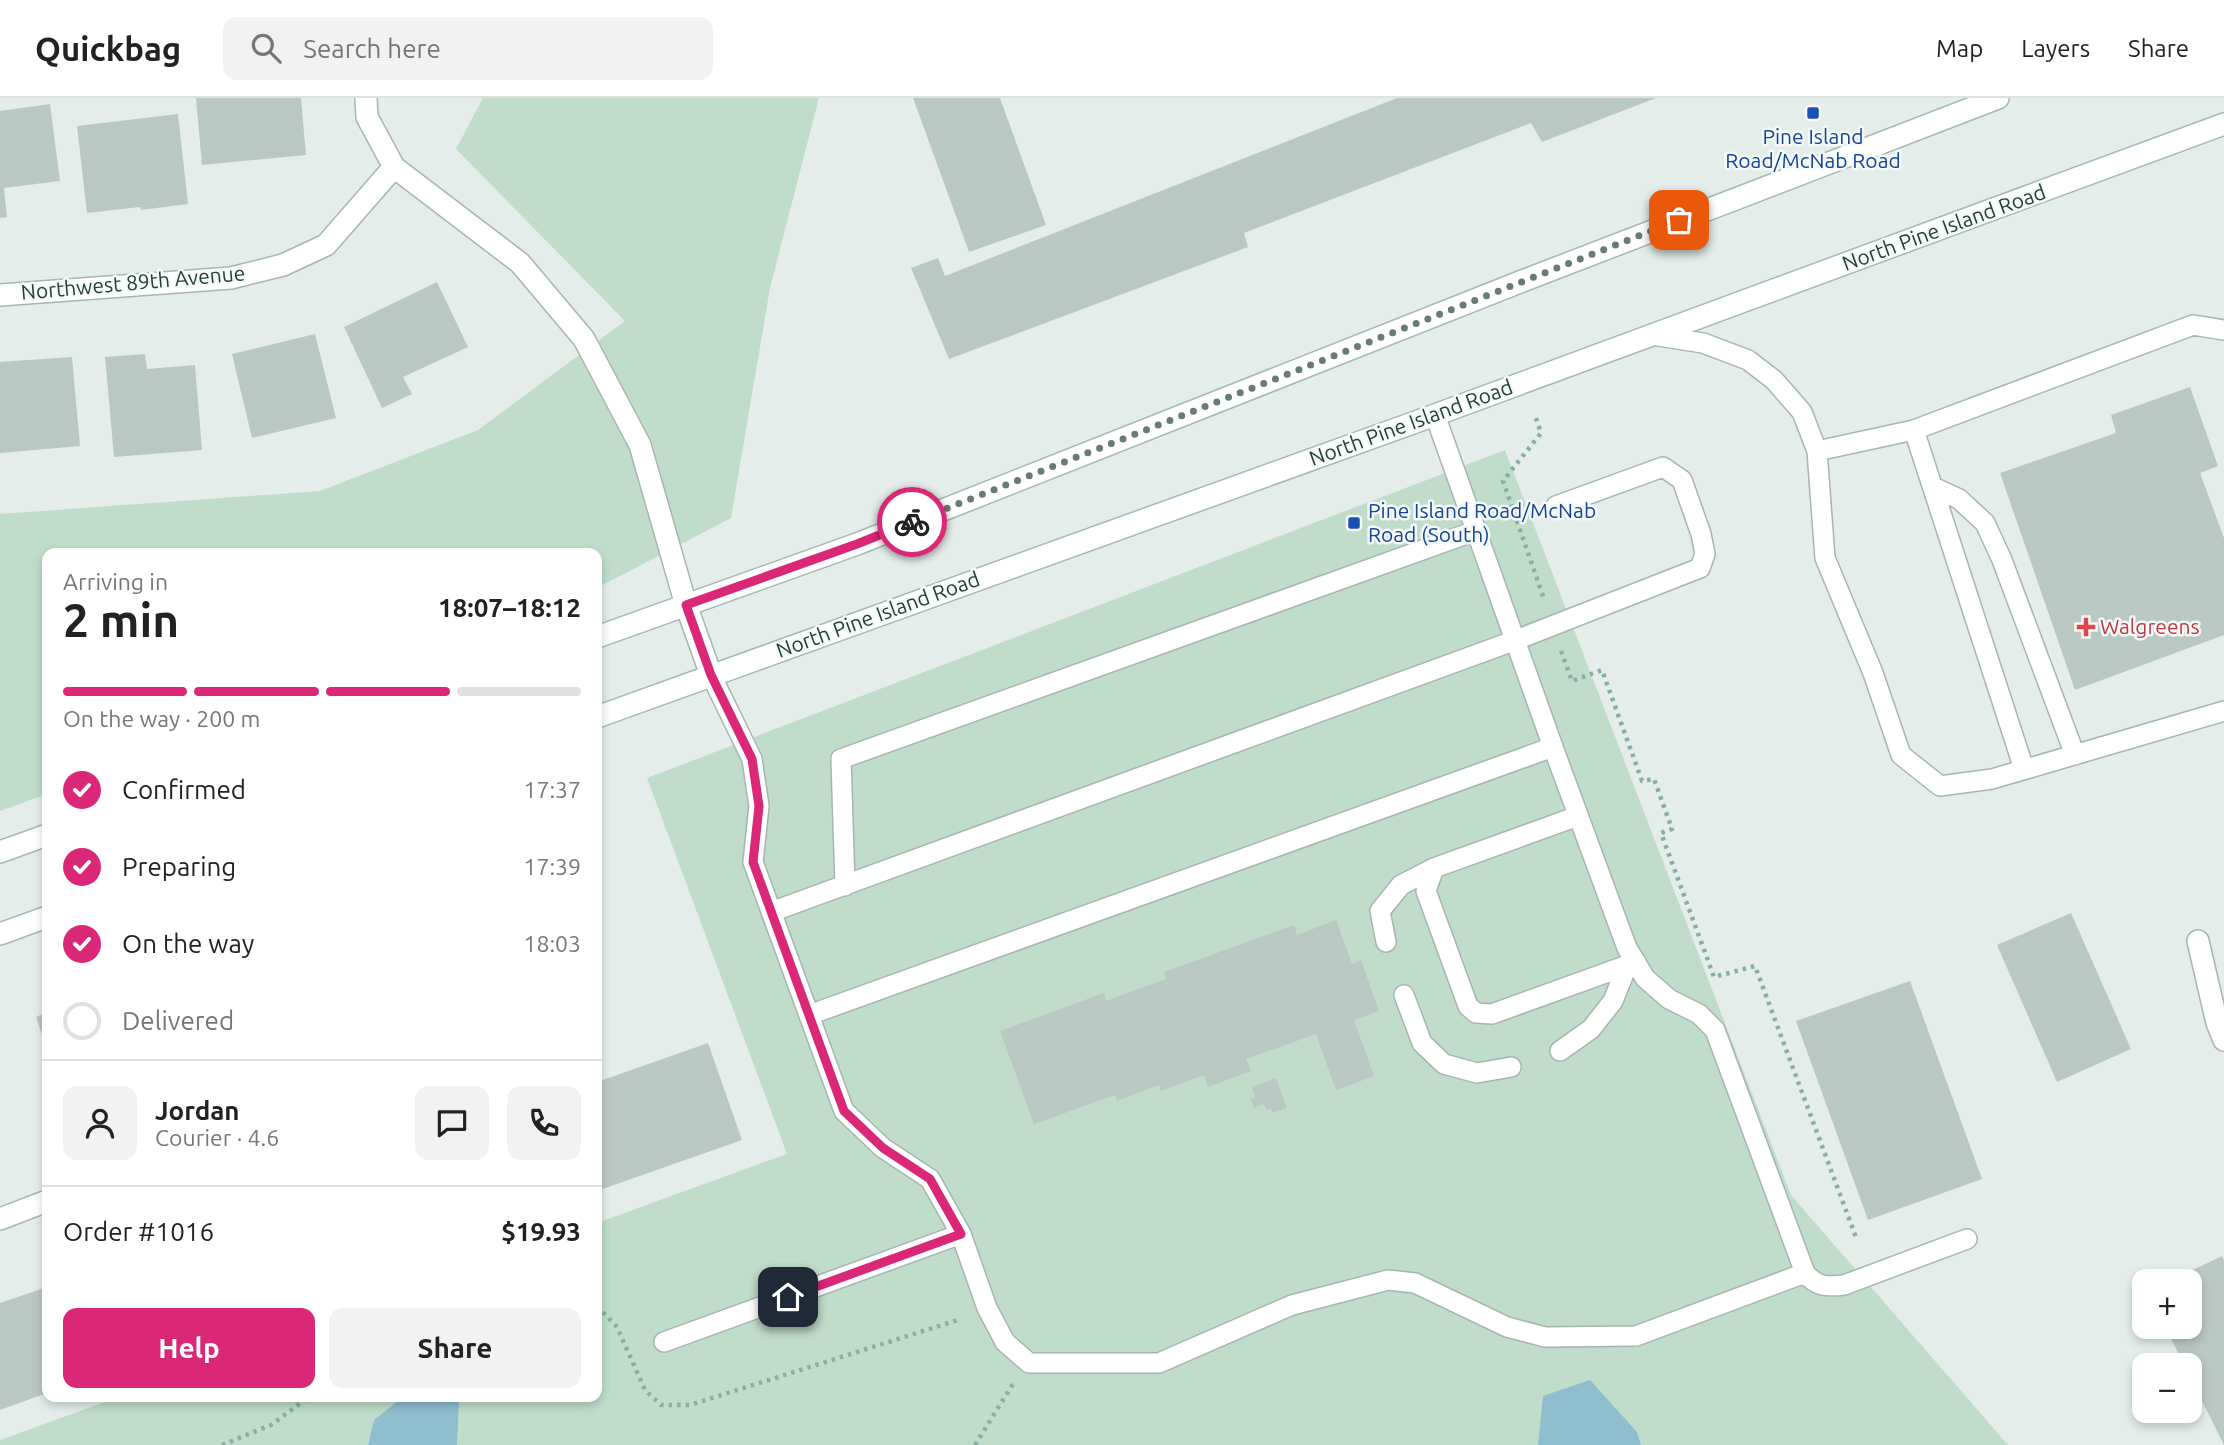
<!DOCTYPE html>
<html lang="en">
<head>
<meta charset="utf-8">
<style>
	:root { --surface:#fff; --page:#f2f2f2; --text:#222; --muted:#767676; --line:#e0e0e0; --accent:#db2777 }
	body { margin:0; font-family:Ubuntu,sans-serif; background:var(--page); color:var(--text); height:100vh; display:flex; flex-direction:column; font-size:26px; white-space:nowrap }
	* { box-sizing:border-box; margin:0 }
	p { font-size:23px; color:var(--muted) }
	.icon { flex:none; width:38px; height:38px; fill:none; stroke:currentColor; stroke-width:2; stroke-linecap:round; stroke-linejoin:round }
	.map { position:relative; flex:1; overflow:hidden }
	.side { position:absolute; left:42px; top:450px; width:560px; height:854px; display:flex; flex-direction:column; background:var(--surface); border-radius:14px; box-shadow:0 4px 10px #0003 }
	.side>* { flex:none }
	.buttons { position:absolute; left:2132px; top:1171px; display:grid; gap:14px }
	.buttons a { display:grid; place-items:center; width:70px; height:70px; border-radius:14px; background:var(--surface); box-shadow:0 4px 10px #0003; font-size:35px }
	.pin { position:absolute; display:grid; place-items:center; width:60px; height:60px; color:#fff; margin:-30px; border-radius:14px; box-shadow:0 4px 10px #0006 }
	.courier { position:absolute; display:grid; place-items:center; width:70px; height:70px; margin:-35px; border:5px solid #db2777; border-radius:50%; background:#fff; color:#222; box-shadow:0 2px 9px #0007 }
	.summary em { font-style:normal; font-weight:700 }
	.summary div { display:flex; flex-direction:column-reverse }
	.summary { display:flex; align-items:center; justify-content:space-between; height:119px; padding:0 21px }
	h1 { font-size:46px; font-weight:700; line-height:52px }
	.bar { display:grid; grid-template-columns:repeat(4,1fr); gap:10px 7px; align-content:center; height:84px; padding:0 21px }
	.bar i { height:9px; border-radius:5px; background:var(--line) }
	.bar .selected { background:var(--accent) }
	.bar p { grid-column:span 4 }
	.line { display:flex; align-items:center; gap:18px; padding:0 21px; border-top:2px solid var(--line) }
	.line div { flex:1 }
	.round { display:grid; place-items:center; flex:none; width:74px; height:74px; border-radius:14px; background:var(--page) }
	ol { padding:0 21px; list-style:none }
	li { display:flex; align-items:center; gap:21px; height:77px }
	li p { margin-inline-start:auto }
	li .icon { padding:7px; border-radius:50%; background:var(--accent); color:#fff; stroke-width:4 }
	li:last-child { color:var(--muted) }
	li i { width:38px; height:38px; border:4px solid var(--line); border-radius:50% }
	.primary-button { display:flex; gap:14px; margin-top:auto; padding:14px 21px }
	.primary-button a { flex:1; height:80px; border-radius:14px; background:var(--accent); color:#fff; font-size:28px; font-weight:700; line-height:80px; text-align:center }
	.primary-button a+a { background:var(--page); color:var(--text) }
	header { display:flex; align-items:center; gap:42px; box-sizing:border-box; height:98px; padding:0 35px; background:var(--surface); border-bottom:2px solid var(--line) }
	header strong { font-size:33px }
	nav { display:flex; gap:38px; margin-inline-start:auto; font-size:24px }
	.search { width:490px; height:63px; background:var(--page); display:flex; align-items:center; gap:18px; box-sizing:border-box; padding:0 24px; border-radius:14px; color:var(--muted); font-size:26px }
	.map>svg:first-child { display:block }
</style>
</head>
<body>
<header>
<strong>Quickbag</strong>
<div class="search"><svg class="icon" aria-label="search" viewBox="0 0 24 24"><circle cx="10" cy="10" r="6"/><path d="M15 15l6 6"/></svg>Search here</div>
<nav><a>Map</a><a>Layers</a><a>Share</a></nav>
</header>
<div class="map">
<svg width="2224" height="1347" viewBox="0 0 2224 1347">
	<rect width="100%" height="100%" fill="#e4edea"/>
	<!-- green -->
	<path fill="#bfddca" d="M483 0H819L770 190 731 420 597 490V455H47V696L0 713V416L320 393 478 332 625 223 456 51Z
		M1505 352 1791 1097 2008 1347H0V1342L119 1299 597 1298V1125L787 1056 647 680Z"/>
	<!-- water -->
	<path fill="#8fbecf" d="M1590 1282 1637 1334 1641 1347H1538L1543 1298Z
		M403 1299H463L459 1302 457 1347H368L374 1322Z"/>
	<!-- building -->
	<path fill="#bac8c3" d="M196 0H301L306 57 202 67Z
		M913 0H1000L1046 127 969 154Z
		M1397 0H1656L1542 44 1531 25 1244 135 1248 149 949 261 911 170 938 160 945 178Z
		M50 6 60 83 4 90 7 119 0 120V13Z
		M178 16 188 106 141 112 140 109 87 115 77 28Z
		M437 184 468 249 403 279 412 296 382 310 344 229Z
		M315 236 336 320 252 340 232 256Z
		M145 256 147 271 195 267 202 352 114 359 105 259Z
		M72 259 80 348 0 355V264Z
		M2190 289 2218 368 2200 375 2224 440V537L2075 592 2000 375 2116 335 2111 317Z
		M2071 815 2131 951 2057 984 1997 847Z
		M1336 822 1352 866 1361 862 1379 913 1354 922 1374 978 1336 992 1316 936 1246 961 1251 973 1208 989 1204 977 1161 993 1159 987 1117 1003 1115 997 1034 1026 1000 933 1104 895 1106 903 1166 881 1164 874 1294 827 1297 837Z
		M1910 883 1982 1081 1868 1122 1796 923Z
		M47 914V951L36 919Z
		M708 945 742 1042 597 1093V984Z
		M1276 980 1287 1010 1273 1015 1271 1011 1266 1012 1264 1006 1254 1010 1251 1001 1255 999 1252 989Z
		M2222 1158 2224 1162V1347L2189 1277V1267H2184L2165 1228H2189V1183H2170Z
		M47 1189V1295L0 1312V1205Z"/>
	<g fill="none" stroke-linecap="round" stroke-linejoin="round">
		<!-- service casing -->
		<g stroke="#a7b5b2" stroke-width="22">
			<path id="service" d="M1652 237 1703 245 1748 262 1774 282 1802 314 1817 353 1825 460 1873 575 1901 657 1940 688 1992 681 2224 613
				M1435 317 1553 649 1627 850 1645 880 1669 901 1699 916 1715 932 1805 1175C1817 1189 1826 1189 1844 1187L1967 1141
				M1914 332 2024 671
				M1817 353 1914 332 2193 227 2224 232
				M1933 389 1959 401 1985 425 2002 462 2075 657
				M711 577 752 661 759 708 753 764 844 1013 883 1050 930 1081 961 1136 987 1210 1005 1244 1029 1265H1159L1292 1207 1388 1182 1415 1185 1507 1229 1545 1239 1636 1238 1805 1175
				M1434 770 1426 793 1468 908 1476 915 1492 916 1636 864
				M845 788 841 661 1475 433
				M771 814 1516 542 1700 470 1705 456 1701 436 1682 382 1663 369 1556 408
				M1386 844 1380 813 1401 787 1434 770 1578 718
				M1404 897 1422 945 1444 966 1477 975 1511 969
				M809 917 1553 649
				M1560 953 1591 931 1613 903 1627 868
				M664 1244 961 1136"/>
		</g>
		<!-- minor casing -->
		<g stroke="#a7b5b2" stroke-width="24">
			<path id="minor" d="M366 0 367 19 394 69 520 165 584 241 640 347 686 507 711 577
				M0 197 231 180 283 167 326 147 394 69
				M2198 843 2217 925 2224 942
				M0 1121 47 1103"/>
		</g>
		<!-- secondary casing -->
		<g stroke="#a3b8b3" stroke-width="24">
			<path id="secondary" d="M597 539 857 446 1525 182 1998 0
				M597 619 1435 317 2224 26
				M0 754 47 737
				M0 836 47 819"/>
		</g>
		<!-- path -->
		<path stroke="#86afa7" stroke-width="4.5" stroke-dasharray="3.5 5" stroke-linecap="butt" d="M1536 320 1541 335 1503 383 1544 501
			M1561 553 1572 583 1602 572 1642 683 1654 681 1672 731 1661 735 1714 879 1755 868 1857 1142
			M597 1208 617 1229 645 1292 661 1307H690L961 1221
			M222 1347 271 1327 310 1298
			M975 1347 1013 1286"/>
		<!-- service -->
		<use href="#service" stroke="#fff" stroke-width="19"/>
		<!-- minor -->
		<use href="#minor" stroke="#fff" stroke-width="21"/>
		<!-- secondary -->
		<use href="#secondary" stroke="#fff" stroke-width="21"/>
	</g>
	<g fill="none" stroke-linecap="round" stroke-linejoin="round">
		<!-- done -->
		<path stroke="#677b78" stroke-width="7" stroke-dasharray="0 12.6" d="M912 424 1679 122"/>
		<!-- route -->
		<path stroke="#db2777" stroke-width="9" d="M788 1199 961 1136 930 1081 883 1050 844 1013 753 764 759 708 752 661 711 577 686 507 857 446 912 424"/>
	</g>
	<!-- markers -->
	<g fill="#1a4fb4" stroke="#f5faf8" stroke-width="2.5">
		<rect x="1806" y="8" width="14" height="14" rx="3.5"/>
		<rect x="1347" y="418" width="14" height="14" rx="3.5"/>
	</g>
	<path fill="#e0444e" stroke="#f5faf8" stroke-width="2.5" d="M2082.5 518.5h7v7h7v7h-7v7h-7v-7h-7v-7h7z"/>
	<g text-anchor="middle" stroke-width="5" stroke-linejoin="round" paint-order="stroke">
		<!-- transit labels -->
		<g font-size="21" fill="#164399" stroke="#f5faf8">
			<text x="1813" y="46">Pine Island<tspan x="1813" dy="24">Road/McNab Road</tspan></text>
			<text x="1368" y="420" text-anchor="start">Pine Island Road/McNab<tspan x="1368" dy="24">Road (South)</tspan></text>
		</g>
		<!-- street labels -->
		<g font-size="21" fill="#243e3a" stroke="#f5faf8">
			<text transform="translate(1944 130) rotate(-20)" y="7">North Pine Island Road</text>
			<text transform="translate(133 185) rotate(-5)" y="7">Northwest 89th Avenue</text>
			<text transform="translate(1411 325) rotate(-20)" y="7">North Pine Island Road</text>
			<text transform="translate(878 517) rotate(-20)" y="7">North Pine Island Road</text>
		</g>
		<!-- health labels -->
		<g font-size="21" fill="#be3a42" stroke="#f5faf8" text-anchor="start">
			<text x="2100" y="536">Walgreens</text>
		</g>
	</g>
</svg>
<div class="buttons">
<a>+</a>
<a>−</a>
</div>
<div class="pin" style="left:1679px;top:122px;background:#ea580c"><svg class="icon" aria-label="bag" viewBox="0 0 24 24"><path d="M5 8h14l-1 12H6zM9 8a3 3 0 0 1 6 0"/></svg></div>
<div class="pin" style="left:788px;top:1199px;background:#1f2937"><svg class="icon" aria-label="home" viewBox="0 0 24 24"><path d="M3 11l9-7 9 7M6 9v11h12V9"/></svg></div>
<div class="courier" style="left:912px;top:424px"><svg class="icon" aria-label="bike" viewBox="0 0 24 24"><circle cx="6" cy="16" r="4"/><circle cx="18" cy="16" r="4"/><path d="M6 16l4-8h5l3 8M10 8l3 8H6M13 5h3"/></svg></div>
<section class="side">
<div class="summary"><div><h1>2 min</h1><p>Arriving in</p></div><em>18:07–18:12</em></div>
<div class="bar"><i class="selected"></i><i class="selected"></i><i class="selected"></i><i></i><p>On the way · 200 m</p></div>
<ol>
<li><svg class="icon" aria-label="check" viewBox="0 0 24 24"><path d="M5 12l5 5 9-10"/></svg>Confirmed<p>17:37</p></li>
<li><svg class="icon" aria-label="check" viewBox="0 0 24 24"><path d="M5 12l5 5 9-10"/></svg>Preparing<p>17:39</p></li>
<li><svg class="icon" aria-label="check" viewBox="0 0 24 24"><path d="M5 12l5 5 9-10"/></svg>On the way<p>18:03</p></li>
<li><i></i>Delivered</li>
</ol>
<div class="line" style="height:126px"><a class="round"><svg class="icon" aria-label="person" viewBox="0 0 24 24"><circle cx="12" cy="8" r="4"/><path d="M4 21q1-7 8-7t8 7"/></svg></a><div><b>Jordan</b><p>Courier · 4.6</p></div><a class="round"><svg class="icon" aria-label="chat" viewBox="0 0 24 24"><path d="M4 5h16v11H9l-5 4z"/></svg></a><a class="round"><svg class="icon" aria-label="phone" viewBox="0 0 24 24"><path d="M5 4h4l2 5-3 2q2 4 5 5l2-3 5 2v4C11 20 4 13 5 4z"/></svg></a></div>
<div class="line" style="height:91px"><div>Order #1016</div><b>$19.93</b></div>
<div class="primary-button"><a>Help</a><a>Share</a></div>
</section>
</div>
</body>
</html>
